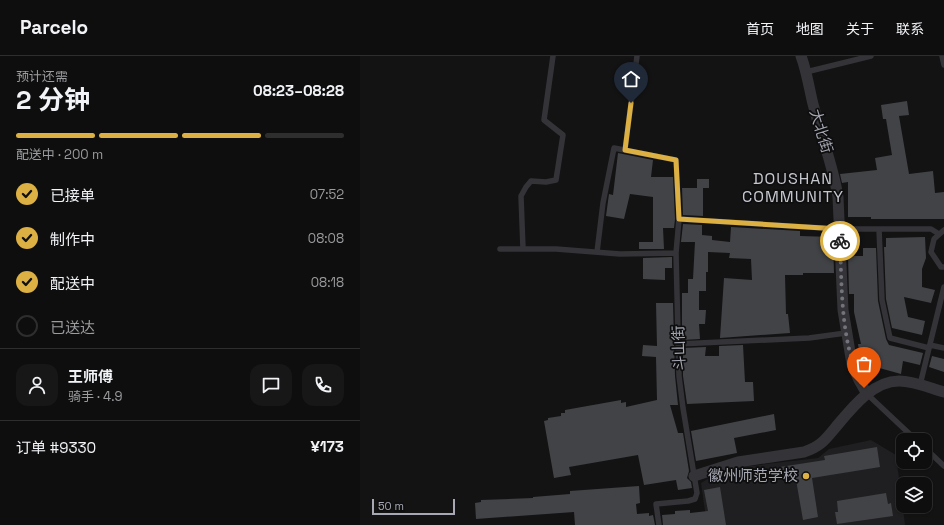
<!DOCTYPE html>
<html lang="zh">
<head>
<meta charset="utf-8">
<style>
	:root { --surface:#0e0e0f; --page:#171718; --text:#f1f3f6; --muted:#9b9c9e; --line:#2e2e2f; --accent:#dcb043 }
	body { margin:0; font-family:"Space Grotesk","Noto Sans SC",sans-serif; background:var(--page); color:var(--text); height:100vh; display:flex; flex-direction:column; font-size:15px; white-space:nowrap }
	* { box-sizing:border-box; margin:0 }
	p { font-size:13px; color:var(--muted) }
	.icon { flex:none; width:22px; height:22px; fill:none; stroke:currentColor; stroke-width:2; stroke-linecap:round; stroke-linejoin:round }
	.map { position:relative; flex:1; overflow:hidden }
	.drawer { display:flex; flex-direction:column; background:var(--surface); width:360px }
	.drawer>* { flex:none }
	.tools { position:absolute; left:536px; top:377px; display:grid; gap:8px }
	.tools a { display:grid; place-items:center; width:36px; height:36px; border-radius:8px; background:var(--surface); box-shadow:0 1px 3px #0004,0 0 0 1px var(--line); font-size:20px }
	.scale { position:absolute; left:12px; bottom:10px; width:83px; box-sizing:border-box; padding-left:4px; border:2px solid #a6a9b3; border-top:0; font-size:11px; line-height:14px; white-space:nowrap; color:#a6a9b3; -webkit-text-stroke:3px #0e0e0f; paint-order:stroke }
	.pin { position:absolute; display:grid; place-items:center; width:34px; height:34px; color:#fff; margin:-41px -17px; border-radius:50% 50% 50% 0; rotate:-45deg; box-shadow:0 0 4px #0007 }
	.pin .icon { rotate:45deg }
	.courier { position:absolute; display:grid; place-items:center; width:40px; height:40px; margin:-20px; border:3px solid #dcb043; border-radius:50%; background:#fff; color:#222; box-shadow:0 1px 5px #0007 }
	.summary em { font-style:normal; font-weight:700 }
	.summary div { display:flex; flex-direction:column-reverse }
	.summary { display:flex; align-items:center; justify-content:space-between; height:68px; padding:0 16px }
	h1 { font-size:26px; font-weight:700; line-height:30px }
	.bar { display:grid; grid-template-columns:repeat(4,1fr); gap:6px 4px; align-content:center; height:48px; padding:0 16px }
	.bar i { height:5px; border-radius:3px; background:var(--line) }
	.bar .active { background:var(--accent) }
	.bar p { grid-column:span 4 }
	.line { display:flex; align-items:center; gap:10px; padding:0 16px; border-top:1px solid var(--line) }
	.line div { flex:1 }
	.round { display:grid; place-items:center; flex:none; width:42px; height:42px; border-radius:12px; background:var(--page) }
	ol { padding:0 16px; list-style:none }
	li { display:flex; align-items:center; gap:12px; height:44px }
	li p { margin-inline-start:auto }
	li .icon { padding:4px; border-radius:50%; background:var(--accent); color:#111; stroke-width:4 }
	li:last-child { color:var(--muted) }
	li i { width:22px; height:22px; border:2px solid var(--line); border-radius:50% }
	header { display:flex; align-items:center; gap:24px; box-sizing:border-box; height:56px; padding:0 20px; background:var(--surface); border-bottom:1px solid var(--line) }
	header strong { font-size:19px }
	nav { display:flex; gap:22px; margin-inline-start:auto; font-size:14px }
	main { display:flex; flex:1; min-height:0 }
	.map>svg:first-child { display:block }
</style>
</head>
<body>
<header>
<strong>Parcelo</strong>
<nav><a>首页</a><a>地图</a><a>关于</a><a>联系</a></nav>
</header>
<main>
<section class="drawer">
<div class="summary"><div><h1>2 分钟</h1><p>预计还需</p></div><em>08:23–08:28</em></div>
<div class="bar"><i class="active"></i><i class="active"></i><i class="active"></i><i></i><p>配送中 · 200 m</p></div>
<ol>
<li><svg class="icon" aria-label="check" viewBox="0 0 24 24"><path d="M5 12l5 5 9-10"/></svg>已接单<p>07:52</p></li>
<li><svg class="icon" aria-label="check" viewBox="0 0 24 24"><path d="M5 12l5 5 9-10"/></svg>制作中<p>08:08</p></li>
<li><svg class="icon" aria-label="check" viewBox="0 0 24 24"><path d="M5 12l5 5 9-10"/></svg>配送中<p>08:18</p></li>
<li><i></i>已送达</li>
</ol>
<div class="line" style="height:72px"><a class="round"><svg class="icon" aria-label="person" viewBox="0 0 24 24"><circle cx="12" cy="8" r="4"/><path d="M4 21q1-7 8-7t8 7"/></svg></a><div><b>王师傅</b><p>骑手 · 4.9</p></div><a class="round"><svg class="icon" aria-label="chat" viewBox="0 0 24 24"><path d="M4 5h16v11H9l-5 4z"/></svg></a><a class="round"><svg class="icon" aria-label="phone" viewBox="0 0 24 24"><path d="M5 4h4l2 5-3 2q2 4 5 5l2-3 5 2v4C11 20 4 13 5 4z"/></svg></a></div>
<div class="line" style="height:52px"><div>订单 #9330</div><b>¥173</b></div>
</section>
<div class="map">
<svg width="584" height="469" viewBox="0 0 584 469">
	<rect width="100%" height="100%" fill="#131314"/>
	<!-- built -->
	<path fill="#1f1f21" d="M511 384 536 399 545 469H347L341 427 365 413 458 402 469 393Z"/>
	<!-- building -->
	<path fill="#424347" d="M547 45 549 59 539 60 549 118 573 115 575 137 584 136V163H511V161H488V126L482 127 480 118 517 114 515 102 532 99 526 63H523L521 49Z
		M258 97 293 104 291 121H313L315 163 314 172H303L304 193H279V186H293V141L270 138 264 163 246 160 249 138 253 139Z
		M337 123H349V132H337Z
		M322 132H343V160L323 159Z
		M323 168 342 169V179L352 180V184L370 186 371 171 440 175V180L473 181 474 217H443V219H425L426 258H428L430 277 360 282 364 222 392 224 391 203 369 202 370 197 348 196V216H346V235H339V254H346L345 268H339L340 283 322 284V237H328V223H333L335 186H321Z
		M565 181 566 202 562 213V231L575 234 571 247 544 241 548 261 565 265 562 279 532 272 526 243 524 191H526V182Z
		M503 192H516L518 245 526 283 529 289 563 297 560 309 543 305 541 318 505 308 500 301 498 288H501L494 256V238H489L488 200H503Z
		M312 201V212H305V224L283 223V202Z
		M296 247H313L315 320 318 349H310L318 377H323L329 415 327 422 331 426 332 432 318 434 316 424 284 429 278 399 209 411 211 419 194 422 184 365 188 364V362L201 360V357H205V354L261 344V347L266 346V351L297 344 296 301 282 300 283 289 297 290Z
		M383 289 385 326H393L394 345 327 348 323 320V292L346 291 345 300H359V290Z
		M572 300 584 303V316L569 311Z
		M414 358 416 374 374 382 377 397 336 405 331 375Z
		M517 391 520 411 452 422 458 461 443 464 435 418 421 420 420 411 465 404 464 400Z
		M279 430 280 447 276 448 277 458 289 457V460L293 459 295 469H215L214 456 116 463 115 447 121 446V444L173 442V441L210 438V435Z
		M360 431 366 469H303L302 459 315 458V455L330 454V457L348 455 344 434Z
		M526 437 528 448 531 447 533 460 477 468 475 456H478L477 445Z"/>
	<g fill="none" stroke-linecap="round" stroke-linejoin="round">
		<!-- lane -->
		<path stroke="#343438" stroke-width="5.5" d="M582 0 584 9
			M446 16 511 0
			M265 94 277 0
			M319 163 479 173H571L579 178
			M519 173 522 244 530 282 569 292
			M584 174 574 183 571 196 581 211H584
			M140 193H196L260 198 316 197
			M163 193 161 140 166 131 171 125 186 126 196 124 203 79 184 64 193 0
			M237 196 243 147 254 92 316 104 319 163 316 197 319 320 323 352 337 437 335 443 328 445 296 448 299 469
			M318 288 449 282 486 277
			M570 289 584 292
			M560 329 584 231
			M507 338 556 384
			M565 392 584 410"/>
		<!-- street -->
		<path stroke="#343438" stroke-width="11" d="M441 0C447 16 449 32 453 48 461 80 473 109 478 141L483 254 492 308 499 324 507 338
			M334 420 378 406 444 396C460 391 465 384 475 372 491 353 512 325 539 325 554 325 570 332 584 336"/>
	</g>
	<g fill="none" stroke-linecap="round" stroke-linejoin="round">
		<!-- done -->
		<path stroke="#73747b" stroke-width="4" stroke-dasharray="0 7.2" d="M480 185C482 232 480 291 504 332"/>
		<!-- route -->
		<path stroke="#dcb043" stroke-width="5" d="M271 47 265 94 316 104 319 163 479 173 480 185"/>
	</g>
	<!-- markers -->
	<circle fill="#dcb043" stroke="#0e0e0f" stroke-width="1.5" cx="446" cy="420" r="4"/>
	<g text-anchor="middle" stroke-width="3.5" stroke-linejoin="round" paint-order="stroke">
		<!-- street labels -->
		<g font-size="15" fill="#a6a9b3" stroke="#0e0e0f">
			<text transform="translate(461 75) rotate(73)" y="5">大北街</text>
			<text transform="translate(319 292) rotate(-92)" y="5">斗山街</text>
		</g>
		<!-- poi labels -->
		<g font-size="15" fill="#a6a9b3" stroke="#0e0e0f" text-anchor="end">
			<text x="438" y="425">徽州师范学校</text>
		</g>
		<!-- neighbourhood labels -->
		<g font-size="16" letter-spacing="1" fill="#c6c8cf" stroke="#0e0e0f">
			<text x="433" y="128">DOUSHAN<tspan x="433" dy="18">COMMUNITY</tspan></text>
		</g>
	</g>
</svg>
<div class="tools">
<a><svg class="icon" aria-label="locate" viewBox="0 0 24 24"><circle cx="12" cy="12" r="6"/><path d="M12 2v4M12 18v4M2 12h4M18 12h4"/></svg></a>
<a><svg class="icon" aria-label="layers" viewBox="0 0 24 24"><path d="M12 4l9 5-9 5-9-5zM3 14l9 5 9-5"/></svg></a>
</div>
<div class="scale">50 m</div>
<div class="pin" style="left:504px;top:332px;background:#ea580c"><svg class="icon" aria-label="bag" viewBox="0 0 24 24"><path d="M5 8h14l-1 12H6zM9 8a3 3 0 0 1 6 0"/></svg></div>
<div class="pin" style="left:271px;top:47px;background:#1f2937"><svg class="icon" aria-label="home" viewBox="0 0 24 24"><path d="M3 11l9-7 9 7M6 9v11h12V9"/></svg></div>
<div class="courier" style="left:480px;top:185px"><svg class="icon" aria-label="bike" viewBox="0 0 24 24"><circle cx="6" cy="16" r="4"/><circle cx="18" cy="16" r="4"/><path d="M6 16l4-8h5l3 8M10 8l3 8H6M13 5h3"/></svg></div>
</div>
</main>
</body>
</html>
